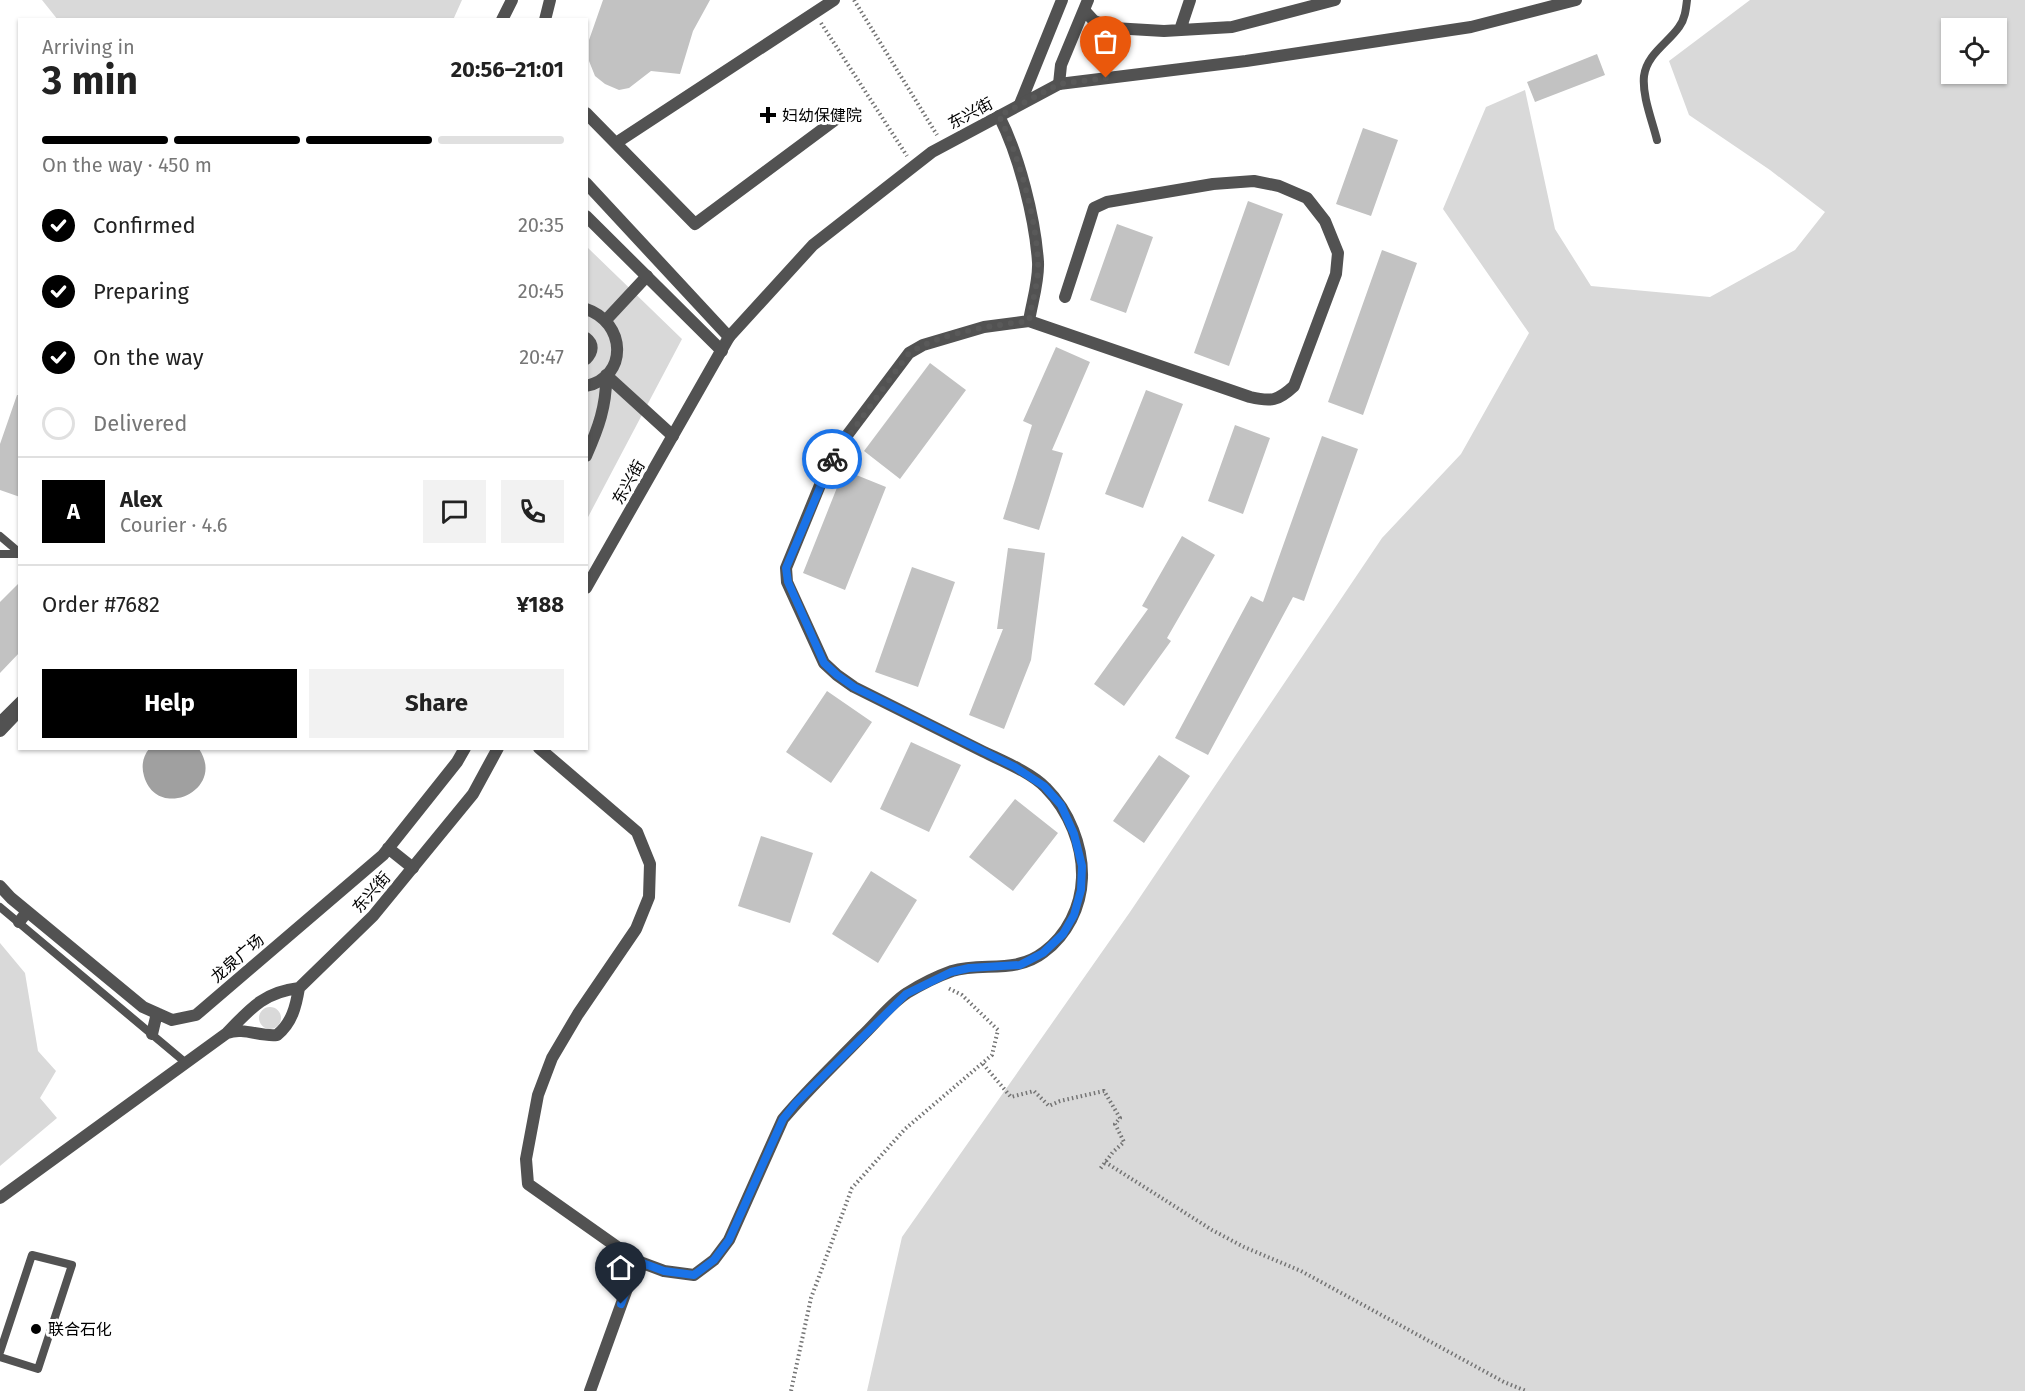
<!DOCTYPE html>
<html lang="en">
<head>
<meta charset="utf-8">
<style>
	:root { --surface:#fff; --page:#f2f2f2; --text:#222; --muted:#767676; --line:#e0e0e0; --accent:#000 }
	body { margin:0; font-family:"Fira Sans","Noto Sans SC",sans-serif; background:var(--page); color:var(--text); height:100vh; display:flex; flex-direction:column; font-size:22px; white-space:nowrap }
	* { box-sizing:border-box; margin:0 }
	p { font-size:20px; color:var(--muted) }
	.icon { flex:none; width:33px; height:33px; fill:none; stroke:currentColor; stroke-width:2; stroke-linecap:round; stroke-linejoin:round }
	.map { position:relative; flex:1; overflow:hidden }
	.side { position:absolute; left:18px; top:18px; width:570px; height:732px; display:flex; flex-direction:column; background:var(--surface); border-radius:0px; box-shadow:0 2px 4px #0004 }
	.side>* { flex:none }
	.buttons { position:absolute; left:1941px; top:18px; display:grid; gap:12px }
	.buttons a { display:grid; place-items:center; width:66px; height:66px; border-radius:0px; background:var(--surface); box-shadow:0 2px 4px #0004; font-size:30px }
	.pin { position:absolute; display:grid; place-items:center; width:51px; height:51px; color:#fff; margin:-62px -26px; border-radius:50% 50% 50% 0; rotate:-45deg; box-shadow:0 0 6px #0007 }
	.pin .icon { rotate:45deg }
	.courier { position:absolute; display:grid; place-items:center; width:60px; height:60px; margin:-30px; border:4px solid #1a73e8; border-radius:50%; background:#fff; color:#222; box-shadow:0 2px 8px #0007 }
	.summary em { font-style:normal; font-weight:700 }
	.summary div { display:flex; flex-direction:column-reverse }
	.summary { display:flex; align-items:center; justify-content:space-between; height:102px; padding:0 24px }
	h1 { font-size:39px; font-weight:700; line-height:45px }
	.bar { display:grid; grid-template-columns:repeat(4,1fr); gap:9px 6px; align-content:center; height:72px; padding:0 24px }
	.bar i { height:8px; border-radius:4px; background:var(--line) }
	.bar .current { background:var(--accent) }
	.bar p { grid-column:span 4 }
	.line { display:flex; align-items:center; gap:15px; padding:0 24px; border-top:2px solid var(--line) }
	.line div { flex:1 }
	.round { display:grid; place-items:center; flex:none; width:63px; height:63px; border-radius:0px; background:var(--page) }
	ol { padding:0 24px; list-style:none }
	li { display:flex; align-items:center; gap:18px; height:66px }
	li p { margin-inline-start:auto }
	li .icon { padding:6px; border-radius:50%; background:var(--accent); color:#fff; stroke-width:4 }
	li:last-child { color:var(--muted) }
	li i { width:33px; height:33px; border:3px solid var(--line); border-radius:50% }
	.action { display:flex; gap:12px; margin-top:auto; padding:12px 24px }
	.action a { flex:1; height:69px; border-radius:0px; background:var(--accent); color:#fff; font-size:24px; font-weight:700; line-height:69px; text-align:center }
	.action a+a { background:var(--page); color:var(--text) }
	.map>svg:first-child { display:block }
</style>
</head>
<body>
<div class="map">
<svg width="2025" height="1391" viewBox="0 0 2025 1391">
	<rect width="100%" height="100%" fill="#fff"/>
	<!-- green -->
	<path fill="#d9d9d9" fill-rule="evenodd" d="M42 0H462L453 20H58Z
		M1750 0H2025V1391H867L902 1237 1130 912 1382 538 1461 454 1529 333 1443 209 1486 107 1525 90 1555 229 1591 286 1710 297 1795 250 1825 212 1770 170 1689 115 1669 61ZM1996 28V74H1952V28Z
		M587 247 682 339 587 519Z
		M0 943 25 973 38 1051 56 1071 40 1098 57 1118 0 1166Z
		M259 1018a11 11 0 1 1 22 0a11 11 0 1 1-22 0Z"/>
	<!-- water -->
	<path fill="#a0a0a0" d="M149 749H199C227 790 157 822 144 776 141 766 143 756 149 749Z"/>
	<!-- building -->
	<path fill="#c2c2c2" d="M603 0H710L693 31 680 74 651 71 629 88 619 90 605 84 595 76 589 61V40Z
		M1597 54 1605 75 1535 102 1527 82Z
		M1363 128 1398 140 1371 216 1336 204Z
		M1248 201 1283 214 1229 366 1194 353Z
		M1117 224 1153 237 1126 313 1090 300Z
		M1382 250 1417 263 1363 415 1328 402Z
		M1056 347 1090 362 1052 450 1063 453 1039 530 1003 519 1032 425 1023 421Z
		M930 363 966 390 900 479 864 451Z
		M1146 390 1183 404 1143 508 1105 494Z
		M17 395H20V497L0 490V444Z
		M1235 425 1270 438 1243 514 1208 501Z
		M1322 436 1358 449 1304 601 1293 597 1208 755 1175 738 1251 596 1263 602Z
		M844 470 886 487 845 590 803 573Z
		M1182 536 1215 555 1167 638 1171 641 1124 706 1094 684 1148 609 1142 606Z
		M1008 548 1045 553 1031 660 1004 729 969 715 1003 629H997Z
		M912 567 955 582 918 687 875 672Z
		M20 582V652L0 673V602Z
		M827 691 872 722 831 783 786 752Z
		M911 742 961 765 929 832 880 809Z
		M1159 755 1190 776 1144 843 1113 821Z
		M1015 799 1058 833 1013 891 969 857Z
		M761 836 813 853 790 923 738 906Z
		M871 871 917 900 878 963 832 934Z"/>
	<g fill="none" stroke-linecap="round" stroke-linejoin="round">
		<!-- path -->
		<path stroke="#747474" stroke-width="4" stroke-dasharray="1.5 3" stroke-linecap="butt" d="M854 0 937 135
			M821 23 907 156
			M983 1064 1011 1097 1034 1091 1049 1106 1060 1101 1104 1091 1120 1118 1115 1124 1124 1142 1113 1152 1100 1169
			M1105 1162 1212 1230 1244 1247 1301 1271 1504 1382 1526 1391
			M791 1391 811 1298 852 1188 905 1129 992 1055 998 1030 962 995 948 988"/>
		<!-- service -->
		<path stroke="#525252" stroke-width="8" d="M1657 140C1652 120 1642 96 1644 76 1647 54 1668 43 1679 27 1685 19 1686 9 1687 0
			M0 536 20 553
			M0 554H20
			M0 720 20 700
			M0 907 186 1063
			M0 1352 32 1255 72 1265 38 1369 0 1357"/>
		<!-- pedestrian -->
		<path stroke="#525252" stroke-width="12" d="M586 309C626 322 629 377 586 386
			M606 320 647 276
			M586 338C594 344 593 352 586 359
			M606 375 673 436
			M586 456C598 429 607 405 606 375
			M0 731 20 710
			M388 848 413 868
			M0 886 11 898 143 1007 172 1020 196 1015 383 855 457 762 465 748
			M19 922 27 912
			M152 1034 157 1013"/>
		<!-- minor -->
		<path stroke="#525252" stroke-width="12" d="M1084 10 1094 21 1113 28 1164 31 1232 27 1335 0
			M502 20 512 0
			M545 20 550 0
			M1180 30 1190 0
			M1059 84 1061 65 1088 0
			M1020 104 1062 0
			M586 113 695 224 843 114
			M999 116C1019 155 1035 218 1038 262 1039 281 1032 302 1029 321
			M616 143 834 0
			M586 183 729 337
			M586 216 722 351
			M539 748 637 832 650 864 649 897 636 929 578 1014 552 1058 538 1095 526 1159 528 1184 637 1261 664 1271 694 1275 714 1260 729 1240 783 1119C807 1090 835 1064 861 1037 876 1023 890 1004 907 993 920 985 938 976 952 971 983 962 1016 974 1044 952 1067 935 1081 907 1082 878 1083 846 1069 811 1046 788 1031 772 1000 760 980 750 938 729 896 708 854 687L837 675 824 663 787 582 786 568 827 468 836 450 909 353 923 345 984 327 1029 321 1250 397C1271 402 1278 401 1294 386L1336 274 1338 253 1325 221 1307 198 1279 186 1254 181 1213 184 1107 202 1094 208 1065 297
			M590 1391 637 1261"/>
		<!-- tertiary -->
		<path stroke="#525252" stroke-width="12" d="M586 588 729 337 813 245 932 152 1059 84 1246 61 1471 27 1576 0
			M299 988 373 916 473 794 498 748
			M227 1033C244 1027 260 1037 277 1035 292 1023 296 1006 299 988
			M0 1198 227 1033C250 1009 264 992 299 988"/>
	</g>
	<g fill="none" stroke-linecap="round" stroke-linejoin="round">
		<!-- done -->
		<path stroke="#595959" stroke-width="6" stroke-dasharray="0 10.8" d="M832 459 909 353C944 332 989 326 1029 321 1032 302 1039 281 1038 262 1036 218 1019 155 999 116L1059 84 1106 78"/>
		<!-- route -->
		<path stroke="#1a73e8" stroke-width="8" d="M621 1304 637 1261 664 1271 694 1275 714 1260 729 1240 783 1119 796 1103 906 994 951 972 969 968 1020 965 1043 953 1063 934 1074 915 1081 890 1082 866 1074 834 1061 805 1044 786 1015 767 854 687 837 675 824 663 788 582 786 568 832 459"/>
	</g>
	<!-- markers -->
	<g fill="#000" stroke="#fff" stroke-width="2">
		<path d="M765 106h6v6h6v6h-6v6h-6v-6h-6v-6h6z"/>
		<circle cx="36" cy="1329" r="6"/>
	</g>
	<g text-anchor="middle" stroke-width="6" stroke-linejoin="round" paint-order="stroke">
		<!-- street labels -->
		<g font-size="16" fill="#000" stroke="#fff">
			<text transform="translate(970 113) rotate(-28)" y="6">东兴街</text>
			<text transform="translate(628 482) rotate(-60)" y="6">东兴街</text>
			<text transform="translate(371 892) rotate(-49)" y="6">东兴街</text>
			<text transform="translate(237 958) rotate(-41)" y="6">龙泉广场</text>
		</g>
		<!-- poi labels -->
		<g font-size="16" fill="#000" stroke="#fff" text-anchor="start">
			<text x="782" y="121">妇幼保健院</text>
			<text x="48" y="1335">联合石化</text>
		</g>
	</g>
</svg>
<div class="buttons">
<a><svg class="icon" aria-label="locate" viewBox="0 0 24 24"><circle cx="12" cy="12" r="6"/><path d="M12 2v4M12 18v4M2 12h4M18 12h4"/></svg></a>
</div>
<div class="pin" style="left:1106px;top:78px;background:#ea580c"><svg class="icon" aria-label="bag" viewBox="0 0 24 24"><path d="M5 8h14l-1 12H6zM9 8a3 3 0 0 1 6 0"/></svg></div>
<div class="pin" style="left:621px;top:1304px;background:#1f2937"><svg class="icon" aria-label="home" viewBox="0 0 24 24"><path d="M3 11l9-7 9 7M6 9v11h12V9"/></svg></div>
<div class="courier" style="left:832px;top:459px"><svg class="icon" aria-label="bike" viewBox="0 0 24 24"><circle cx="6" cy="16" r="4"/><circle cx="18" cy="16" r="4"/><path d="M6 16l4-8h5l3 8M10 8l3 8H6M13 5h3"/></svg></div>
<section class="side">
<div class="summary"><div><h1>3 min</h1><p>Arriving in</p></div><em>20:56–21:01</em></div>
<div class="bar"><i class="current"></i><i class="current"></i><i class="current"></i><i></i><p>On the way · 450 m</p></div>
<ol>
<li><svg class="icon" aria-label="check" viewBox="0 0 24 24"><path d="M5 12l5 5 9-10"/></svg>Confirmed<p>20:35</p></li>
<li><svg class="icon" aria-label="check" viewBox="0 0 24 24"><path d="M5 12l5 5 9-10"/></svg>Preparing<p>20:45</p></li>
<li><svg class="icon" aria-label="check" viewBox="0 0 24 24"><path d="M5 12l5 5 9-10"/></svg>On the way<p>20:47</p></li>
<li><i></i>Delivered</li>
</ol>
<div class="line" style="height:108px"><b class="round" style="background:var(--accent);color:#fff">A</b><div><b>Alex</b><p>Courier · 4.6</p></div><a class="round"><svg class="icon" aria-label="chat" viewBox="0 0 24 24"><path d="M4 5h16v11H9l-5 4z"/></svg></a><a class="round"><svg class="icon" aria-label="phone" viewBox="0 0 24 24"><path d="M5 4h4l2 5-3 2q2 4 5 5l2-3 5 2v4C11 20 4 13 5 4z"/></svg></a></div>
<div class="line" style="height:78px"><div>Order #7682</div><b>¥188</b></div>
<div class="action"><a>Help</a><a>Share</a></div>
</section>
</div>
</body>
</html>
